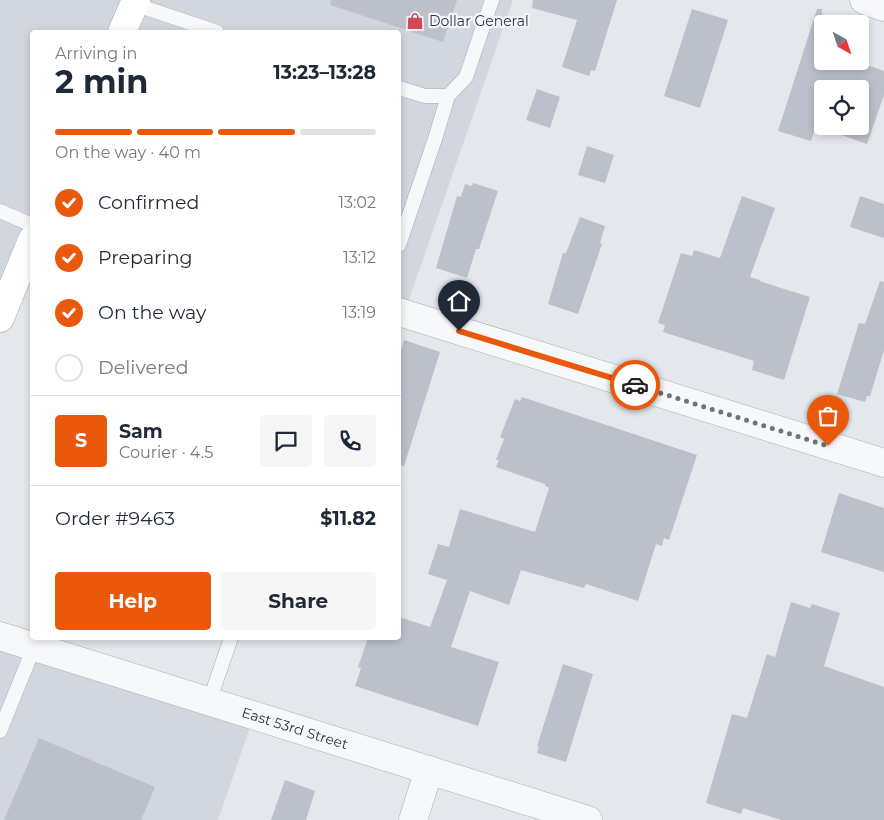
<!DOCTYPE html>
<html lang="en">
<head>
<meta charset="utf-8">
<style>
	:root { --surface:#fff; --page:#f6f6f7; --text:#1f2937; --muted:#747a83; --line:#e0e1e3; --accent:#ea580c }
	body { margin:0; font-family:Montserrat,sans-serif; background:var(--page); color:var(--text); height:100vh; display:flex; flex-direction:column; font-size:19px; white-space:nowrap }
	* { box-sizing:border-box; margin:0 }
	p { font-size:16px; color:var(--muted) }
	.icon { flex:none; width:28px; height:28px; fill:none; stroke:currentColor; stroke-width:2; stroke-linecap:round; stroke-linejoin:round }
	.map { position:relative; flex:1; overflow:hidden }
	.drawer { position:absolute; left:30px; top:30px; width:371px; height:610px; display:flex; flex-direction:column; background:var(--surface); border-radius:5px; box-shadow:0 2px 8px #0003 }
	.drawer>* { flex:none }
	.needle { width:32px; rotate:140deg }
	.fabs { position:absolute; left:814px; top:15px; display:grid; gap:10px }
	.fabs a { display:grid; place-items:center; width:55px; height:55px; border-radius:5px; background:var(--surface); box-shadow:0 2px 8px #0003; font-size:25px }
	.pin { position:absolute; display:grid; place-items:center; width:42px; height:42px; color:#fff; margin:-51px -21px; border-radius:50% 50% 50% 0; rotate:-45deg; box-shadow:0 0 5px #0007 }
	.pin .icon { rotate:45deg }
	.courier { position:absolute; display:grid; place-items:center; width:50px; height:50px; margin:-25px; border:4px solid #ea580c; border-radius:50%; background:#fff; color:#222; box-shadow:0 1px 6px #0007 }
	.head em { font-style:normal; font-weight:700 }
	.head div { display:flex; flex-direction:column-reverse }
	.head { display:flex; align-items:center; justify-content:space-between; height:85px; padding:0 25px }
	h1 { font-size:32px; font-weight:700; line-height:38px }
	.bar { display:grid; grid-template-columns:repeat(4,1fr); gap:8px 5px; align-content:center; height:60px; padding:0 25px }
	.bar i { height:6px; border-radius:4px; background:var(--line) }
	.bar .current { background:var(--accent) }
	.bar p { grid-column:span 4 }
	.line { display:flex; align-items:center; gap:12px; padding:0 25px; border-top:1px solid var(--line) }
	.line div { flex:1 }
	.round { display:grid; place-items:center; flex:none; width:52px; height:52px; border-radius:5px; background:var(--page) }
	ol { padding:0 25px; list-style:none }
	li { display:flex; align-items:center; gap:15px; height:55px }
	li p { margin-inline-start:auto }
	li .icon { padding:5px; border-radius:50%; background:var(--accent); color:#fff; stroke-width:4 }
	li:last-child { color:var(--muted) }
	li i { width:28px; height:28px; border:2px solid var(--line); border-radius:50% }
	.cta { display:flex; gap:10px; margin-top:auto; padding:10px 25px }
	.cta a { flex:1; height:58px; border-radius:5px; background:var(--accent); color:#fff; font-size:20px; font-weight:700; line-height:58px; text-align:center }
	.cta a+a { background:var(--page); color:var(--text) }
	.map>svg:first-child { display:block }
</style>
</head>
<body>
<div class="map">
<svg width="884" height="820" viewBox="0 0 884 820">
	<rect width="100%" height="100%" fill="#e4e7ec"/>
	<!-- built -->
	<path fill="#d2d6de" d="M0 0H513L404 314 399 312V32H32V240L0 318Z
		M0 636 254 716 218 820H0Z"/>
	<!-- building -->
	<path fill="#bbc0ca" fill-rule="evenodd" d="M331 0H457L443 42 330 5Z
		M533 0H617L595 71 591 70 589 76 562 67 577 20 532 8Z
		M692 9 728 20 700 108 664 96Z
		M817 9H822V61H857L884 71V95L867 144 816 126 811 141 778 131ZM822 89H860V126H822Z
		M537 89 560 97 550 128 526 120Z
		M587 146 614 155 605 183 578 175Z
		M473 183 498 191 479 249H476L467 278 436 268 457 196 461 197 465 184 472 186Z
		M742 196 775 208 750 277 760 280 759 281 810 297 784 380 752 370 754 361 663 332 665 325 658 323 681 253 692 256 694 250 720 258Z
		M860 196 884 204V238L850 227Z
		M580 217 605 226 600 243 602 244 578 314 548 304 563 253H566Z
		M880 281 884 282V350L870 396H867L865 402 837 394 859 323 865 324Z
		M404 340 440 352 404 466 399 465V356Z
		M522 397 697 455 669 540 664 538 662 546 656 544 638 601 586 584 584 588 521 570 509 605 470 591 451 647 499 662 478 726 355 686 361 668 358 667 368 638H399V617L430 627 447 580 428 574 438 544 449 547 460 509 535 532 549 488 545 486V484L496 467 499 460H496L504 439 500 437 515 399 520 401Z
		M839 493 884 508V572L821 552Z
		M791 602 810 608 812 604 840 613 824 666 884 687V820H781L743 808 741 814 706 803 732 714 747 718 767 654 775 657Z
		M563 664 593 674 566 762 537 753 539 746H537Z
		M39 738 155 787 141 820H4Z
		M285 780 315 791 306 820H271Z"/>
	<g fill="none" stroke-linecap="round" stroke-linejoin="round">
		<!-- lane casing -->
		<g stroke="#a9aeb7" stroke-width="15">
			<path id="lane" d="M134 4 217 32
				M399 88 425 96H448L466 77 492 0
				M0 211 32 225
				M399 245 435 139 448 96
				M209 702 231 638
				M0 731 34 647"/>
		</g>
		<!-- street casing -->
		<g stroke="#a9aeb7" stroke-width="29">
			<g id="street">
				<path d="M864 0 884 7"/>
				<path d="M399 312 884 463"/>
				<path id="s1" d="M0 636 588 820"/>
				<path d="M413 820 429 770"/>
			</g>
		</g>
		<!-- primary casing -->
		<g stroke="#a3abb8" stroke-width="29">
			<path id="primary" d="M122 32 136 0
				M0 318 32 240"/>
		</g>
		<!-- lane -->
		<use href="#lane" stroke="#f7f8fa" stroke-width="14"/>
		<!-- street -->
		<use href="#street" stroke="#f7f8fa" stroke-width="28"/>
		<!-- primary -->
		<use href="#primary" stroke="#fff" stroke-width="28"/>
	</g>
	<g fill="none" stroke-linecap="round" stroke-linejoin="round">
		<!-- done -->
		<path stroke="#6c737f" stroke-width="5" stroke-dasharray="0 9" d="M635 385 828 446"/>
		<!-- route -->
		<path stroke="#ea580c" stroke-width="6" d="M459 331 635 385"/>
	</g>
	<!-- icons -->
	<defs>
		<g id="shop-bare" transform="scale(1.35)"><path d="M-5-2.5h2.3a2.7 3.5 0 0 1 5.4 0H5L5.5 6h-11ZM-1.5-2.5h3a1.5 2.3 0 0 0-3 0Z" fill="#d1495b" stroke="#f4f6f9" stroke-width="2.5" paint-order="stroke"/></g>
	</defs>
	<g fill-rule="evenodd">
		<use href="#shop-bare" x="415" y="21"/>
	</g>
	<g text-anchor="middle" stroke-width="4.5" stroke-linejoin="round" paint-order="stroke">
		<!-- poi labels -->
		<g font-size="14" fill="#2b3445" stroke="#f4f6f9" text-anchor="start">
			<text x="429" y="26">Dollar General</text>
		</g>
		<!-- street labels -->
		<g font-size="14" fill="#2b3445" stroke="#f4f6f9">
			<text dy="5" stroke="none"><textPath href="#s1" startOffset="309">East 53rd Street</textPath></text>
		</g>
	</g>
</svg>
<div class="fabs">
<a><svg class="needle" viewBox="-14 -14 28 28"><path d="M0-13l5 13h-10z" fill="#e53935"/><path d="M0 13l5-13h-10z" fill="#747a83"/></svg></a>
<a><svg class="icon" aria-label="locate" viewBox="0 0 24 24"><circle cx="12" cy="12" r="6"/><path d="M12 2v4M12 18v4M2 12h4M18 12h4"/></svg></a>
</div>
<div class="pin" style="left:828px;top:446px;background:#ea580c"><svg class="icon" aria-label="bag" viewBox="0 0 24 24"><path d="M5 8h14l-1 12H6zM9 8a3 3 0 0 1 6 0"/></svg></div>
<div class="pin" style="left:459px;top:331px;background:#1f2937"><svg class="icon" aria-label="home" viewBox="0 0 24 24"><path d="M3 11l9-7 9 7M6 9v11h12V9"/></svg></div>
<div class="courier" style="left:635px;top:385px"><svg class="icon" aria-label="car" viewBox="0 0 24 24"><path d="M5 17H2v-5l4-1 3-4h7l3 4 3 1v5h-3M9 17h6M6 11h13"/><circle cx="7" cy="17" r="2"/><circle cx="17" cy="17" r="2"/></svg></div>
<section class="drawer">
<div class="head"><div><h1>2 min</h1><p>Arriving in</p></div><em>13:23–13:28</em></div>
<div class="bar"><i class="current"></i><i class="current"></i><i class="current"></i><i></i><p>On the way · 40 m</p></div>
<ol>
<li><svg class="icon" aria-label="check" viewBox="0 0 24 24"><path d="M5 12l5 5 9-10"/></svg>Confirmed<p>13:02</p></li>
<li><svg class="icon" aria-label="check" viewBox="0 0 24 24"><path d="M5 12l5 5 9-10"/></svg>Preparing<p>13:12</p></li>
<li><svg class="icon" aria-label="check" viewBox="0 0 24 24"><path d="M5 12l5 5 9-10"/></svg>On the way<p>13:19</p></li>
<li><i></i>Delivered</li>
</ol>
<div class="line" style="height:90px"><b class="round" style="background:var(--accent);color:#fff">S</b><div><b>Sam</b><p>Courier · 4.5</p></div><a class="round"><svg class="icon" aria-label="chat" viewBox="0 0 24 24"><path d="M4 5h16v11H9l-5 4z"/></svg></a><a class="round"><svg class="icon" aria-label="phone" viewBox="0 0 24 24"><path d="M5 4h4l2 5-3 2q2 4 5 5l2-3 5 2v4C11 20 4 13 5 4z"/></svg></a></div>
<div class="line" style="height:65px"><div>Order #9463</div><b>$11.82</b></div>
<div class="cta"><a>Help</a><a>Share</a></div>
</section>
</div>
</body>
</html>
